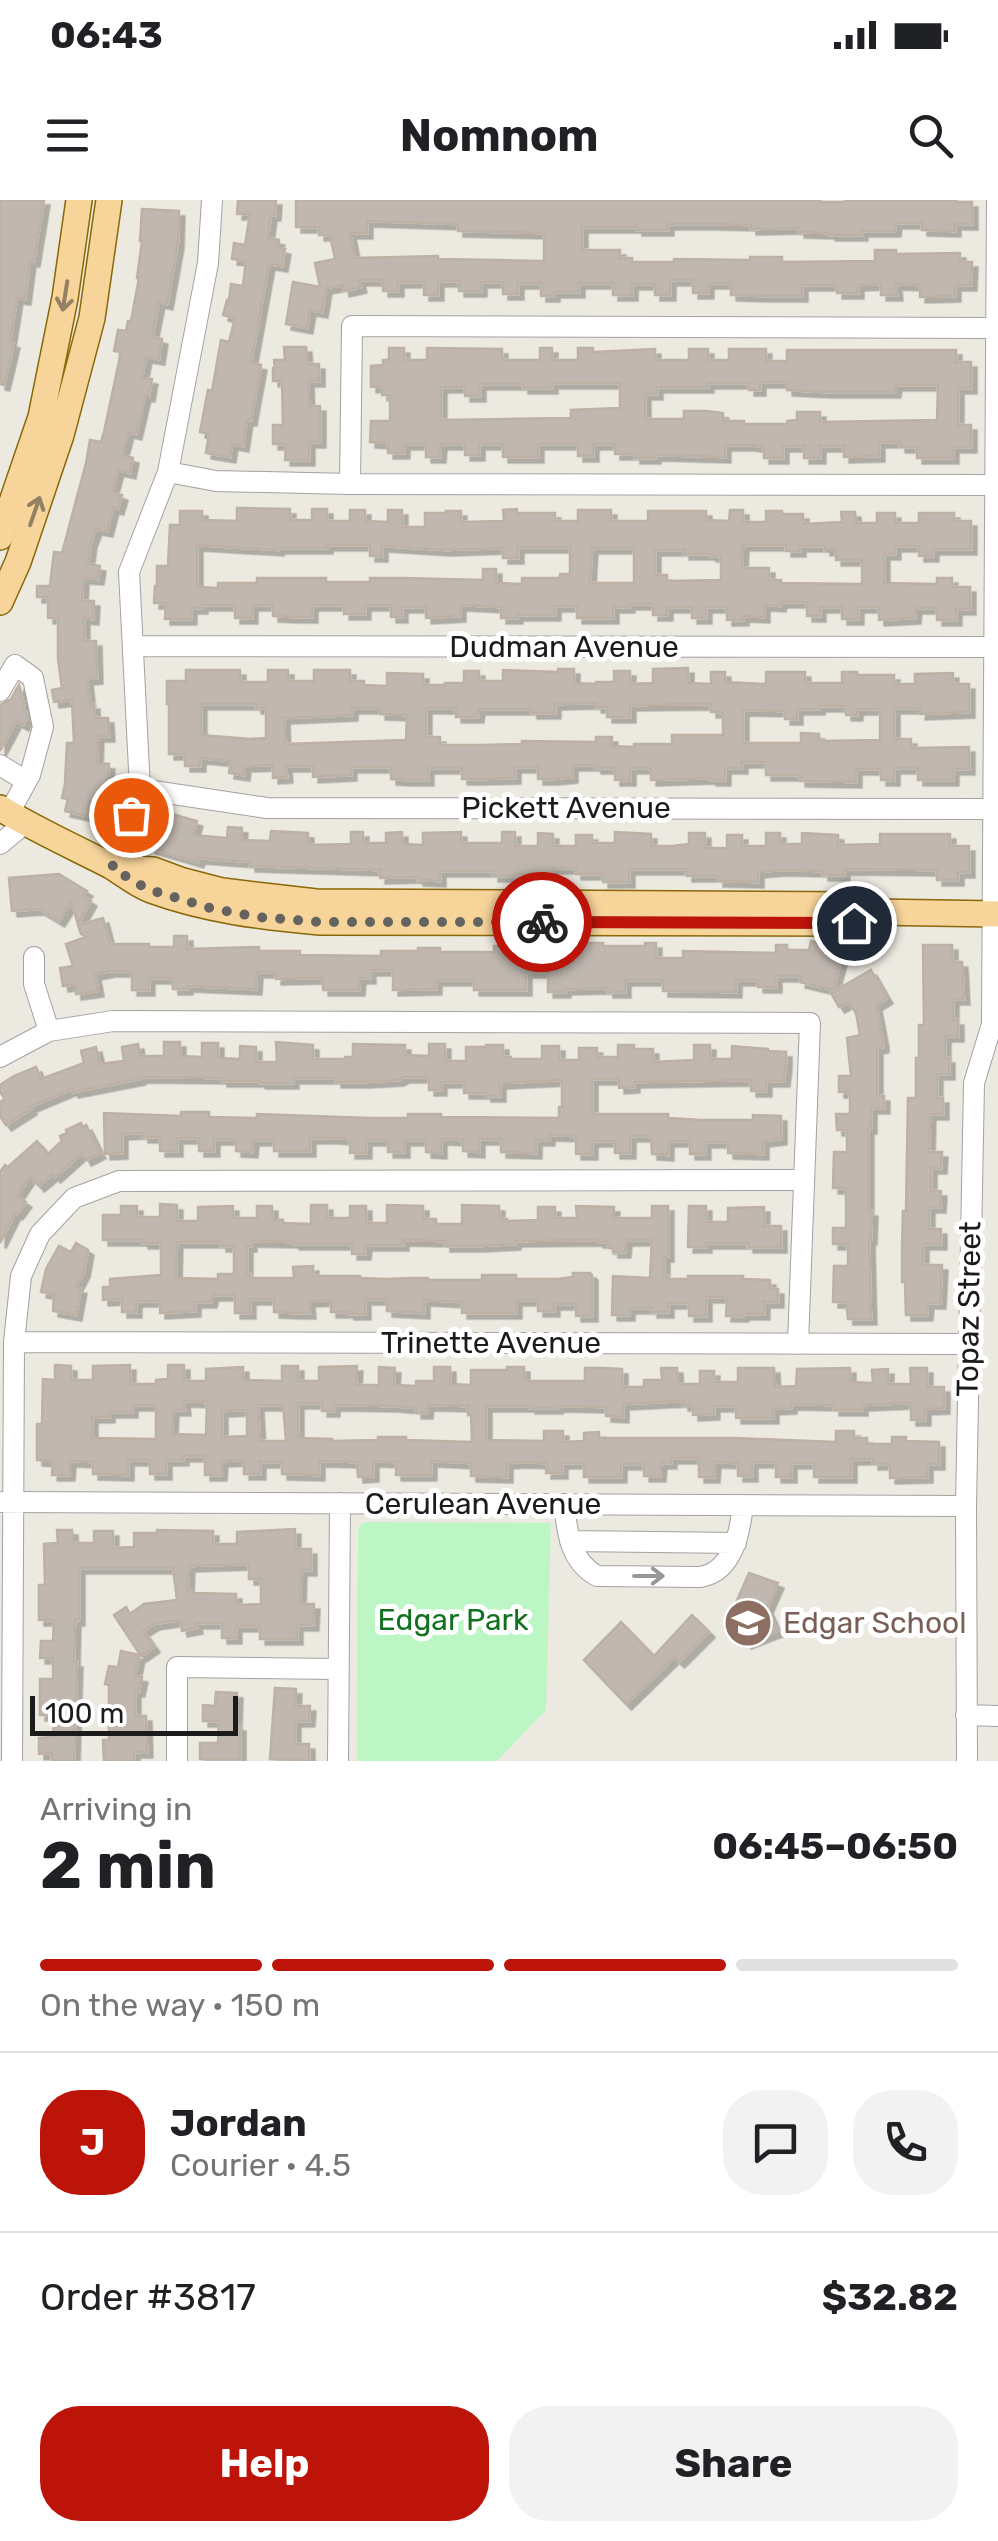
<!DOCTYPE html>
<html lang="en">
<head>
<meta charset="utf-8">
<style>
	:root { --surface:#fff; --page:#f2f2f2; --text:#202124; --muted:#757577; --line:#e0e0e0; --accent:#bc1409 }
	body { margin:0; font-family:Rubik,sans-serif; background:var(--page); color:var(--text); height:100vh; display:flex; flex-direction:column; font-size:38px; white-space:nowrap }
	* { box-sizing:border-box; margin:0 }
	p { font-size:32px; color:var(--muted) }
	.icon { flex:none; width:55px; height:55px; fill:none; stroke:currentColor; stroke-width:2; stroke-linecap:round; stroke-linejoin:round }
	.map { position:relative; height:1561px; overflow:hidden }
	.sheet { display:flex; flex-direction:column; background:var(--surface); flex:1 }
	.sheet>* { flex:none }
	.scale { position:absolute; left:30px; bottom:25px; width:208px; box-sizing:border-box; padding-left:10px; border:5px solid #1b1b1b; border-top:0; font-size:28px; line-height:35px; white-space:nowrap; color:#1b1b1b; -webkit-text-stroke:8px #fff; paint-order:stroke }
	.pin { position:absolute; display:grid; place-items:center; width:85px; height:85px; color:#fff; margin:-42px; border:5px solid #fff; border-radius:50%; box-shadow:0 2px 10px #0007 }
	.courier { position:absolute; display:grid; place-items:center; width:100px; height:100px; margin:-50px; border:8px solid #bc1409; border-radius:50%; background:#fff; color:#222; box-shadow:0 2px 12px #0007 }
	.head em { font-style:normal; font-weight:700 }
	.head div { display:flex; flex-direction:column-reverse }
	.head { display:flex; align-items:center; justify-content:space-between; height:170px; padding:0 40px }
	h1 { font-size:65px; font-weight:700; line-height:75px }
	.bar { display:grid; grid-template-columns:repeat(4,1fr); gap:15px 10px; align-content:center; height:120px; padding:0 40px }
	.bar i { height:12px; border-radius:8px; background:var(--line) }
	.bar .selected { background:var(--accent) }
	.bar p { grid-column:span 4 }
	.line { display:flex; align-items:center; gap:25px; padding:0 40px; border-top:2px solid var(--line) }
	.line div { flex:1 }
	.round { display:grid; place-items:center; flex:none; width:105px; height:105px; border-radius:40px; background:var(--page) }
	.cta { display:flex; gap:20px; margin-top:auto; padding:20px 40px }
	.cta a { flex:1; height:115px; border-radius:40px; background:var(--accent); color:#fff; font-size:40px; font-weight:700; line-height:115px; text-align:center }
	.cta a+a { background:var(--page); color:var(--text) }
	.status { display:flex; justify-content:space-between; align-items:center; height:70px; padding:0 50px; background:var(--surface); direction:ltr }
	.status svg { height:28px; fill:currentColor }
	header { display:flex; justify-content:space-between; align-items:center; height:130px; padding:0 40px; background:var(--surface); font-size:45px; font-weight:700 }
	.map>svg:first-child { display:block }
</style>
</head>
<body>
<div class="status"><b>06:43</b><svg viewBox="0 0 49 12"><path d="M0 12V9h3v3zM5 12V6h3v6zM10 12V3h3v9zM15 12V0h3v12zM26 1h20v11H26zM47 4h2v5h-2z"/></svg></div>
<header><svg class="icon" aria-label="menu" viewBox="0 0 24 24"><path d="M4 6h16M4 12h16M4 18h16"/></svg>Nomnom<svg class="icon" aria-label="search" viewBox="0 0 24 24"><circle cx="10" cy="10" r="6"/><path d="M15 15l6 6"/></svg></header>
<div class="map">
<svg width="998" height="1561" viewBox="0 0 998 1561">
	<defs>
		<filter id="shadow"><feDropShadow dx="5.5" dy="5.5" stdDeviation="0" flood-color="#0004"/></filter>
	</defs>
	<rect width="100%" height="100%" fill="#ece9e0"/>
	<!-- park -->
	<path fill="#bdf6c5" d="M366 1322 551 1323 546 1510 497 1561H357L358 1331 360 1325Z"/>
	<!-- building -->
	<path fill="#c0b8b0" stroke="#bdb0a4" stroke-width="2.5" fill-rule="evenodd" filter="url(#shadow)" d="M0 0H44L34 61H30L25 99 17 98 10 142 14 143 4 185 0 184Z
		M238 0H276L275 15H271L268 38 279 40 278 48 285 49 282 66 269 64 251 163 261 165 251 220H247L243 246 232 244 230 257 206 253 209 234 200 232 208 190 212 191 221 140 229 142 235 118 223 115 227 100 229 101 231 84 243 86 246 61 232 59 234 43 245 45 250 14H237Z
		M296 0H820V2H845V0H956V2H972V24H955V31L922 30V23H896L895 31H862V35H830V33L799 32V28L751 29V25L712 24H668V30H637V27H582V50H620V58H632V62H674V59L750 60V57H782V62L875 61V50H896V54L960 53V62H972L971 85H955V96L920 97V85L896 84 897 95H881V84L858 85V93H837V85H802V96H763L731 95V83H708V93H693V80H670V95H655V84H632V95H613V83H579V92H554V96H541V83H518V94H503V82H481V91H459V81H438V95H424V82H398V91H383V80H359L361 87 344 91 343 85 326 88 322 112 310 110 307 128 286 124 293 82 320 87 315 63 335 59 330 35H319V27H296ZM367 21 458 24V31L544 33V61L438 59V56L355 58 350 33H367Z
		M142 9 179 11 178 43 167 104 159 102 152 137 162 139 159 159 146 157 142 178 152 179 149 196 145 195 136 234 128 232 122 255 133 258 130 273 118 270 112 292 122 295 118 309 113 308 107 331 96 329 91 342 88 364 100 366 98 379 83 378 82 401H94L93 419 84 418V441H96L97 478 87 479 90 505 94 504 95 518H108L109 536H98L97 563 109 564 108 576 101 604 90 601 87 616 65 611 68 599 62 598 65 584 67 543H74L72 500 54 502 52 490 62 488 58 459V418H48V397H37V386H50L54 352 62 353 86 263 90 240 101 242 104 232 121 152 114 151 118 130 126 131 128 121H131L139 78H137L142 41H140Z
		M284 147H306L307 164H319V181H308L309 206H320V242H309V260H285L286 244H273V225H283L282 181H273V168H275L274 160H285Z
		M389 148H404V160H427V148L502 149V160H540V148H552V160H578V148H593V152L655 149V160H689V149H708V160H729V149H766V161H787V150H956V162H971V188H958V225H971V247H953V258H917V247H900V242H879V256L844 257V246H820V258H804V246H783V258H764V247L749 245H725V257L655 255V258H635V254H615V244H593V256H578V244H538V257H503V244H479V255H465V244H441L440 257H426V244H404V253H388V243L370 242 371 221H390V195H382V186L371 187V166L383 165V160H389ZM760 182H787V190L826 192H895L896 185H938L937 220 820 222V212H797V220L787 221V224H744V221H723V213L707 211H684V219H645V194H657V187H708V183H749V190H760ZM552 183H620V208L571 210V218L441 220V187H465V196H480V184H523V188H552Z
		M237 308 290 309V320H312V309H327V321H350V310H365V321L388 322V310H402V327H425V313H446V311H461V322L504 321 503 310 517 309V313H555V321H578V310H611V321H648V311H706V320L729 321 730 310H743V322H766V311H782V314H803V324L842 322 841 312H855L856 323H877V313H895V323H919V313H954V321H971V349H933V356H919V346H895V354H884V383L937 384V378H952V387H970V409H956V420H937V408H916L915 418 879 420V407H858V419H842V407H820V416H807V402H781L780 406 764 405V417L743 416V420H727V407H706V418H692V407H667V415H653V404H629V407H613V418H577V406H555V415H517V418H501V407L460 405V416L426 418V407H402V417H391V405H365V414H344V405H312V417H294L273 416V405H252V418H235V405H202V408H191V419H165L166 403H154L155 386H157V366H168L170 325H180V311H202V320L237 321ZM197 345 278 350V348H327V345H370V356H382V346L446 350 503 348V358H518V347H570V374H560V378H522V384L496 383V369H483V380L402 378H370V382H326V378H257V383H218V388L197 387ZM743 345H786V351H800V346H825V350L836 349V360H862V384L781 383V380H769V368H742ZM592 348H634V383H590ZM655 350H684V354H711V356H721V380L667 381V375H655Z
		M688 468V483L711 484V472H725V482L766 484V472H805V483H842V472H857V475H894V484H915V474L953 473V484H969V512L920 514 921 508H894V539H911V548L969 547V569H953V580H918V568H894V580H881V569H856V582L800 581V575H766V562H742V568H725V580H711V578L651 580V568H630V580H615V568H596V565H572V577L553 579H538V567H515V578L478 579H462V568H428V580H406L391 579V567H351V575L313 577V566H286L287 577 273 578V565L245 566 244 575 229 573 231 561 200 558V566H185V554H169V504H167V481H186V470H240V482H268V470H288V481H314V470H350V481H364V485L387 486V473L423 474V485H445V483H464V471H479V481H503V470L558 472V469H574V483L596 484V482H614V471H630V484L653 483V469ZM596 503V507H607V517H630V505L711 504V512H723V535H672V544H634V547L611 546 612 537H596V542L522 541V544L483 545H440V537H426V508H456V517H478L479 509H532V513H555V504ZM201 504H256V508H266V538L250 539 201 535ZM819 506H846V515H857V509H880V540L819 541V534L801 533V543H743V510L785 511V519H797V509H819ZM352 508H380V514L407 515 406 540 285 544 284 518 352 515Z
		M19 485 24 505 22 510 26 512 27 518 23 525 16 521 0 551V505L11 499Z
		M172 614 197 621 193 635 227 638 228 627 242 628 241 640 270 641 271 631 308 633V645L351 644V632H363V643H386V633L402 632V644L423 645V633L461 632V643H502V632H515V646H538V633L553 634V646H576V635H592V643H615V632L651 634V646H673L689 644V633H705V648H727V635H742V646H766V633H780V644H802V633L838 635V645L880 644V634H950V646H969V672H958V680H937V670L844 669V675H823V671L780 670 758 672V682L718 681V676H687V669H629V682H603V674H576V668H553L552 674H515V676H493V671H440V681L418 680V677L380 678V670L250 666V662L199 658 198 662 150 648 156 628 167 631Z
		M59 674 87 691 83 696 91 701 78 724 71 702 59 721 39 709 12 711 9 678Z
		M103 718 110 744H149V747H174V736H187V749L259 747V751H300V755L381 756V751H418V748H440V752H494V746H515V751H543V741H565V743H603V746H645V743H656V758H683V751L776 753V745H787V750H809L811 741 831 746 829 756 841 760 833 790 800 782 802 776H776V787H758V780H736V792L663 791V780H625V792H608V788L565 789V792H548V772H526V790H474V780H436V789L393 790V770H370V778H360L359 790H323V778L276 779V772H257L256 789 187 786V789H173L172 778H149V790H132V771H110L95 774 98 791 76 794 75 784 63 786 60 768 73 766 66 744 86 737 81 734 78 725Z
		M923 745H952V762H962L964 799H953V820H958V836H945V858H949V874H937V898H943V914H930L929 952H942L941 968H931V991H941L940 1007H929V1029H941V1044H923V1065H942L940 1103H928L927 1115H906L905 1082H902V1048L903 1011H906L908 898H916V858H919V825H924Z
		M871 770 887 798 876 805 883 842V847L877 848V896H884V908H871V928H868V1011H872L871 1039H869L871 1119H848L846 1102H833L834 1066H848V1044H833V1028H846V988H833L834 952H847V930H837L836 914H850V892H839V876H851L847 838 860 835 856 813 849 802 839 807 831 793Z
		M164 842H180V856L202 857V843H218V858L240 859V846L256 847V862H277L276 842 313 845V859H345V857H353V844L405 845V855L429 856V844H445V861H466V847H486V845H503V857H511V859H542V846H559V860H579V848H597V857H618V845H634V849H653V862L694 860V845H710V859H732V846L768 849V851L786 852V864L784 881H766V891H751V880L634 882V887L619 888V879H592V914H668V918L701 920H753V915L781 916V939L763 941V954L728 953V942H705V954H690V941H668V955L652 954 651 936H630V953H615V941H592V954H576V936L549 935V940H536V953L501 952V939H479V952L463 951V940L441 939V953L426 952V940H404V952H388V940H366V953H350V939L332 938H310V951H274V940H253L252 952 236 951V939H214V951H199V938H177V951H160V937H143V933L122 934V953L105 954 104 913 181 916V912H209V917L257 918V914L370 918H408V914H441V917L559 918V907H562V880L500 883V896H486V893H464V882H441V890H429V877H404L399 880 364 882H336V878H293V883H260V881H222V878L140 877V879L73 892 72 889 29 907 31 909 6 925 0 916V902L5 899 0 892V885L14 876 36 867 41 879 84 863 81 851 96 847 100 864 124 861 122 847 138 844 140 856H164Z
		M81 923 82 927 86 925 100 953 86 960 82 953 55 977 53 974 39 986 30 976 17 996 26 1002 17 1014 15 1013 0 1043V972L5 965 8 967 37 941 48 954 62 941 60 936 67 933 66 930Z
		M160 1004 177 1005V1021H198V1007L233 1006V1018H257V1006H272V1019L283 1020V1023L311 1024V1005H327V1018H350V1006H366V1023H387V1005L423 1006V1019H436V1024H462V1005L499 1006V1019H507V1021L538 1020V1007H555V1018H577L576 1006 614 1007 613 1018H652V1006H668V1056H664V1076H668V1079H688V1076H743V1079L770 1080V1089H778V1102H764V1114H743V1116H726L727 1097H706V1116H689V1103H668V1112H652V1108H629V1115H612L613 1076 650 1078 652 1040H626L625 1052H613V1048H608V1042H598V1040L515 1041V1044L479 1046H445V1041L403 1040V1045H366L365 1054H352V1044H294V1042L251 1041V1046H247V1074H250V1078H294L293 1067 313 1066V1076H360V1078L387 1079 413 1078H428V1080H482V1075H516V1079H558L573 1077V1073H590L592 1075V1116H576V1104H554V1111H538V1100H516V1113H462V1102L424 1100V1113L387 1111V1099H365V1114H349V1112H331V1100L309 1101 310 1113H295L274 1112V1099H250V1113H235V1095H213L211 1102H195V1111L160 1113V1101H136V1112H122V1099L103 1100V1087H110V1079L161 1075V1043H143V1040H103V1015H121V1006H137V1017H160ZM177 1042H221V1046H234V1074H218V1079L176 1078Z
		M689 1006H706V1022H728V1008L764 1007V1026H781V1047H748V1043H706V1047H688Z
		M76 1043 88 1050 84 1072 76 1087 81 1088 76 1115 53 1111 54 1094 41 1092 46 1069 59 1046 71 1052Z
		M55 1165 71 1166V1180H93V1166L130 1165V1184H156V1180L168 1179V1165H184V1181H206V1169L243 1167V1180L282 1181V1166H298V1181H319V1167L357 1166 356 1185H379V1167L395 1168 394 1185 416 1186V1181H434V1167H450V1184L471 1185V1170H507V1167H524V1181H585V1168H602L622 1169V1187H644V1180H662L661 1168H677L678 1184H700V1171H714V1182H738V1168H774L775 1187 796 1186 797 1169 850 1168V1182L873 1183 872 1170 888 1169V1184H911L910 1168H927V1187H944V1208L925 1209V1220H911V1203L862 1205V1210H834V1205L791 1204V1208L773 1209V1218H736V1206H714V1214L693 1215V1205H683V1201L623 1204V1217L606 1216V1207L557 1206V1208H530V1206H486V1240L544 1241V1231H563V1242L584 1241V1233L599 1232V1238H735L836 1242V1231H854V1238H867V1244H892V1237H906V1241L939 1242V1264H927V1277L890 1278V1264H873V1259H851V1277H814V1263H791V1277H776V1262H752V1276H738V1263L715 1262 714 1277H699V1258H671V1263H661L660 1276H644V1264H621V1277H584V1263H562V1273H546L547 1263 520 1262 507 1263V1277L471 1276V1263L431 1261V1275H396V1262L373 1261V1276L358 1277 357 1262 319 1261V1275L282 1274V1262H260V1274H244V1260L222 1261 221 1275H205V1256H183V1260H166V1274H150V1260H128V1275L93 1274V1262L70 1261 69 1275H52L53 1261 37 1260V1224H42L43 1179 55 1180ZM184 1201 207 1202 206 1235 172 1234 173 1210H185ZM298 1203H322V1211H334V1205L392 1206 416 1208V1213H427L428 1205 468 1206V1215H471L472 1242 406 1240V1237H378V1240L332 1241V1239L298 1238ZM132 1205H156V1239L92 1238V1217H109V1212H132ZM258 1205H283L286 1241H260ZM247 1210V1236L222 1237V1211Z
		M295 1329V1349H311V1370H301L300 1404H314L313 1425H297V1439H260V1426H236V1438H222V1423H196L197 1428 182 1431 180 1420 154 1424 143 1431 154 1447 141 1456 114 1415 126 1407 130 1414 144 1404 177 1400 173 1368H79V1420H75L74 1462H77L74 1561H52V1553L39 1554V1538L53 1537 54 1515H40V1479H53V1458H40L41 1441H53L54 1420H39V1385H45L44 1344 58 1343 57 1330H72L73 1343H94V1331H113V1348L134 1347V1333H157V1330L213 1331V1344H237V1332ZM249 1364V1379H261V1404L236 1405V1394L192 1393 191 1390H188L189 1366Z
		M749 1373 778 1383 767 1408 777 1431 746 1443 734 1407Z
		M692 1415 709 1432 679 1462 674 1457 626 1504 584 1460 621 1422 654 1456Z
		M121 1451 139 1455 135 1476 142 1477 139 1491H135V1516H146L147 1552H134V1561H104L103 1540H109V1485L105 1484 109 1466 118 1467Z
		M275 1488 296 1489 295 1506H310L309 1521H295V1544H309V1560L270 1559Z
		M216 1492 237 1493 236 1526H240V1559H200V1543H218L219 1521H203V1505L215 1506Z"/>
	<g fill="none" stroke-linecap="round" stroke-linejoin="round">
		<!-- minor casing -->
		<g stroke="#a2a2a2" stroke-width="22">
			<path id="minor" d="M168 272 216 281 350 284 995 285
				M350 284 352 126 996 128
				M134 446 993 447
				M0 491 15 465 33 478 43 527 30 575 9 613
				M0 565 26 581
				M140 589 267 608 992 609
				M0 644 25 623
				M113 667 140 589 129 372 168 272 208 63 212 0
				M34 757V784L49 831
				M0 857 49 831 113 821 810 823 798 1144
				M14 1142 969 1144
				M2 1302 966 1306
				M564 1304C567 1332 570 1361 597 1376L700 1377C733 1372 740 1332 743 1305
				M570 1341 736 1343
				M966 1515 998 1516
				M12 1561 14 1142 21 1076 40 1034 74 998 119 981 804 980
				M177 1561V1467L338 1469
				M338 1561 340 1303
				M967 1561 966 1306 974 883 992 824 997 0"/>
		</g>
		<!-- major casing -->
		<g stroke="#8a6707" stroke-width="28">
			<path id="major" d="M0 337 41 217 65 98 79 0
				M0 402 18 362 61 235 92 118 109 0
				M0 608C36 630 74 647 111 666 124 674 137 685 151 690 206 710 262 717 320 722L853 723 872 712
				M118 668 153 670 180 680 222 691 316 702 854 705 872 712 998 714"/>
		</g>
		<!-- minor -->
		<use href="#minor" stroke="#fff" stroke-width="20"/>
		<!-- major -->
		<use href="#major" stroke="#f7d49a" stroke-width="25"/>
	</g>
	<!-- one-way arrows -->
	<defs><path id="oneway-shaft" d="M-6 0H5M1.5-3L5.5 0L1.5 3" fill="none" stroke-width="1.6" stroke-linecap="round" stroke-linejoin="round" transform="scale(2.5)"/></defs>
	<g stroke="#948161">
		<use href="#oneway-shaft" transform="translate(65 96) rotate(99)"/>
		<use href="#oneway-shaft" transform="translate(35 311) rotate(-71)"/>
	</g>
	<use stroke="#989898" href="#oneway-shaft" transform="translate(649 1376)"/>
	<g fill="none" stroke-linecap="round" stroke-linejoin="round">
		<!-- done -->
		<path stroke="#646360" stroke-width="10" stroke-dasharray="0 18" d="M131 615 112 668 147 689 210 708 257 717 320 722H542"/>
		<!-- route -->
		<path stroke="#bc1409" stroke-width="12" d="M542 722 854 723"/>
	</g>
	<!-- icons -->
	<defs>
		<g id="school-disc" transform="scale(2.5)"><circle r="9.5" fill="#8d6e63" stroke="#fff"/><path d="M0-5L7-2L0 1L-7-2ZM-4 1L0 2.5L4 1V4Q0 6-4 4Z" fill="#fff"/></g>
	</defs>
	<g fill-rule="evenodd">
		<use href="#school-disc" x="748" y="1423"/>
	</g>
	<g text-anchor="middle" stroke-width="10" stroke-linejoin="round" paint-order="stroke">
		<!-- street labels -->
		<g font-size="30" fill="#1b1b1b" stroke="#fff">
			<text x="564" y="457">Dudman Avenue</text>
			<text x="566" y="618">Pickett Avenue</text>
			<text transform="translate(969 1109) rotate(-89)" y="10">Topaz Street</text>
			<text x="491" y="1153">Trinette Avenue</text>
			<text x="483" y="1314">Cerulean Avenue</text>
		</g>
		<!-- park labels -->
		<g font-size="30" fill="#10711e" stroke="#fff">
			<text x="453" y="1430">Edgar Park</text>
		</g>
		<!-- education labels -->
		<g font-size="30" fill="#785e54" stroke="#fff" text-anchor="start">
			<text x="783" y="1433">Edgar School</text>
		</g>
	</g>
</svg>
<div class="scale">100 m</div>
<div class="pin" style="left:131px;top:615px;background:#ea580c"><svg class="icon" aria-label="bag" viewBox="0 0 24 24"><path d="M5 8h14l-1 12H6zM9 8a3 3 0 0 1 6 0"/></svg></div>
<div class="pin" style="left:854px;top:723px;background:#1f2937"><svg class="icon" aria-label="home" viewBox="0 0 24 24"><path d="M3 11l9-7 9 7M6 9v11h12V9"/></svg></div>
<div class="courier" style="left:542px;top:722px"><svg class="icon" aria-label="bike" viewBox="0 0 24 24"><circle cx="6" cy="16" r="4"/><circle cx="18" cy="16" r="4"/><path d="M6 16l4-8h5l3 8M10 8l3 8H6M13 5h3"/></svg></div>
</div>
<section class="sheet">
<div class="head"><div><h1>2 min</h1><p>Arriving in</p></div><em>06:45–06:50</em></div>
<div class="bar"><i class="selected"></i><i class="selected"></i><i class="selected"></i><i></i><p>On the way · 150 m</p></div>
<div class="line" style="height:180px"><b class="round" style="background:var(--accent);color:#fff">J</b><div><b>Jordan</b><p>Courier · 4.5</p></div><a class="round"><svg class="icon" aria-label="chat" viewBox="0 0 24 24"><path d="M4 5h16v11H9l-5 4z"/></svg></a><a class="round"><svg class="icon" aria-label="phone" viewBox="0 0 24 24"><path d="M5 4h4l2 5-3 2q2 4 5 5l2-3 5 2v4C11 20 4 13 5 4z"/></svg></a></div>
<div class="line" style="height:130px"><div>Order #3817</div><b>$32.82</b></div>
<div class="cta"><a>Help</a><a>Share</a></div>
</section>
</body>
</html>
